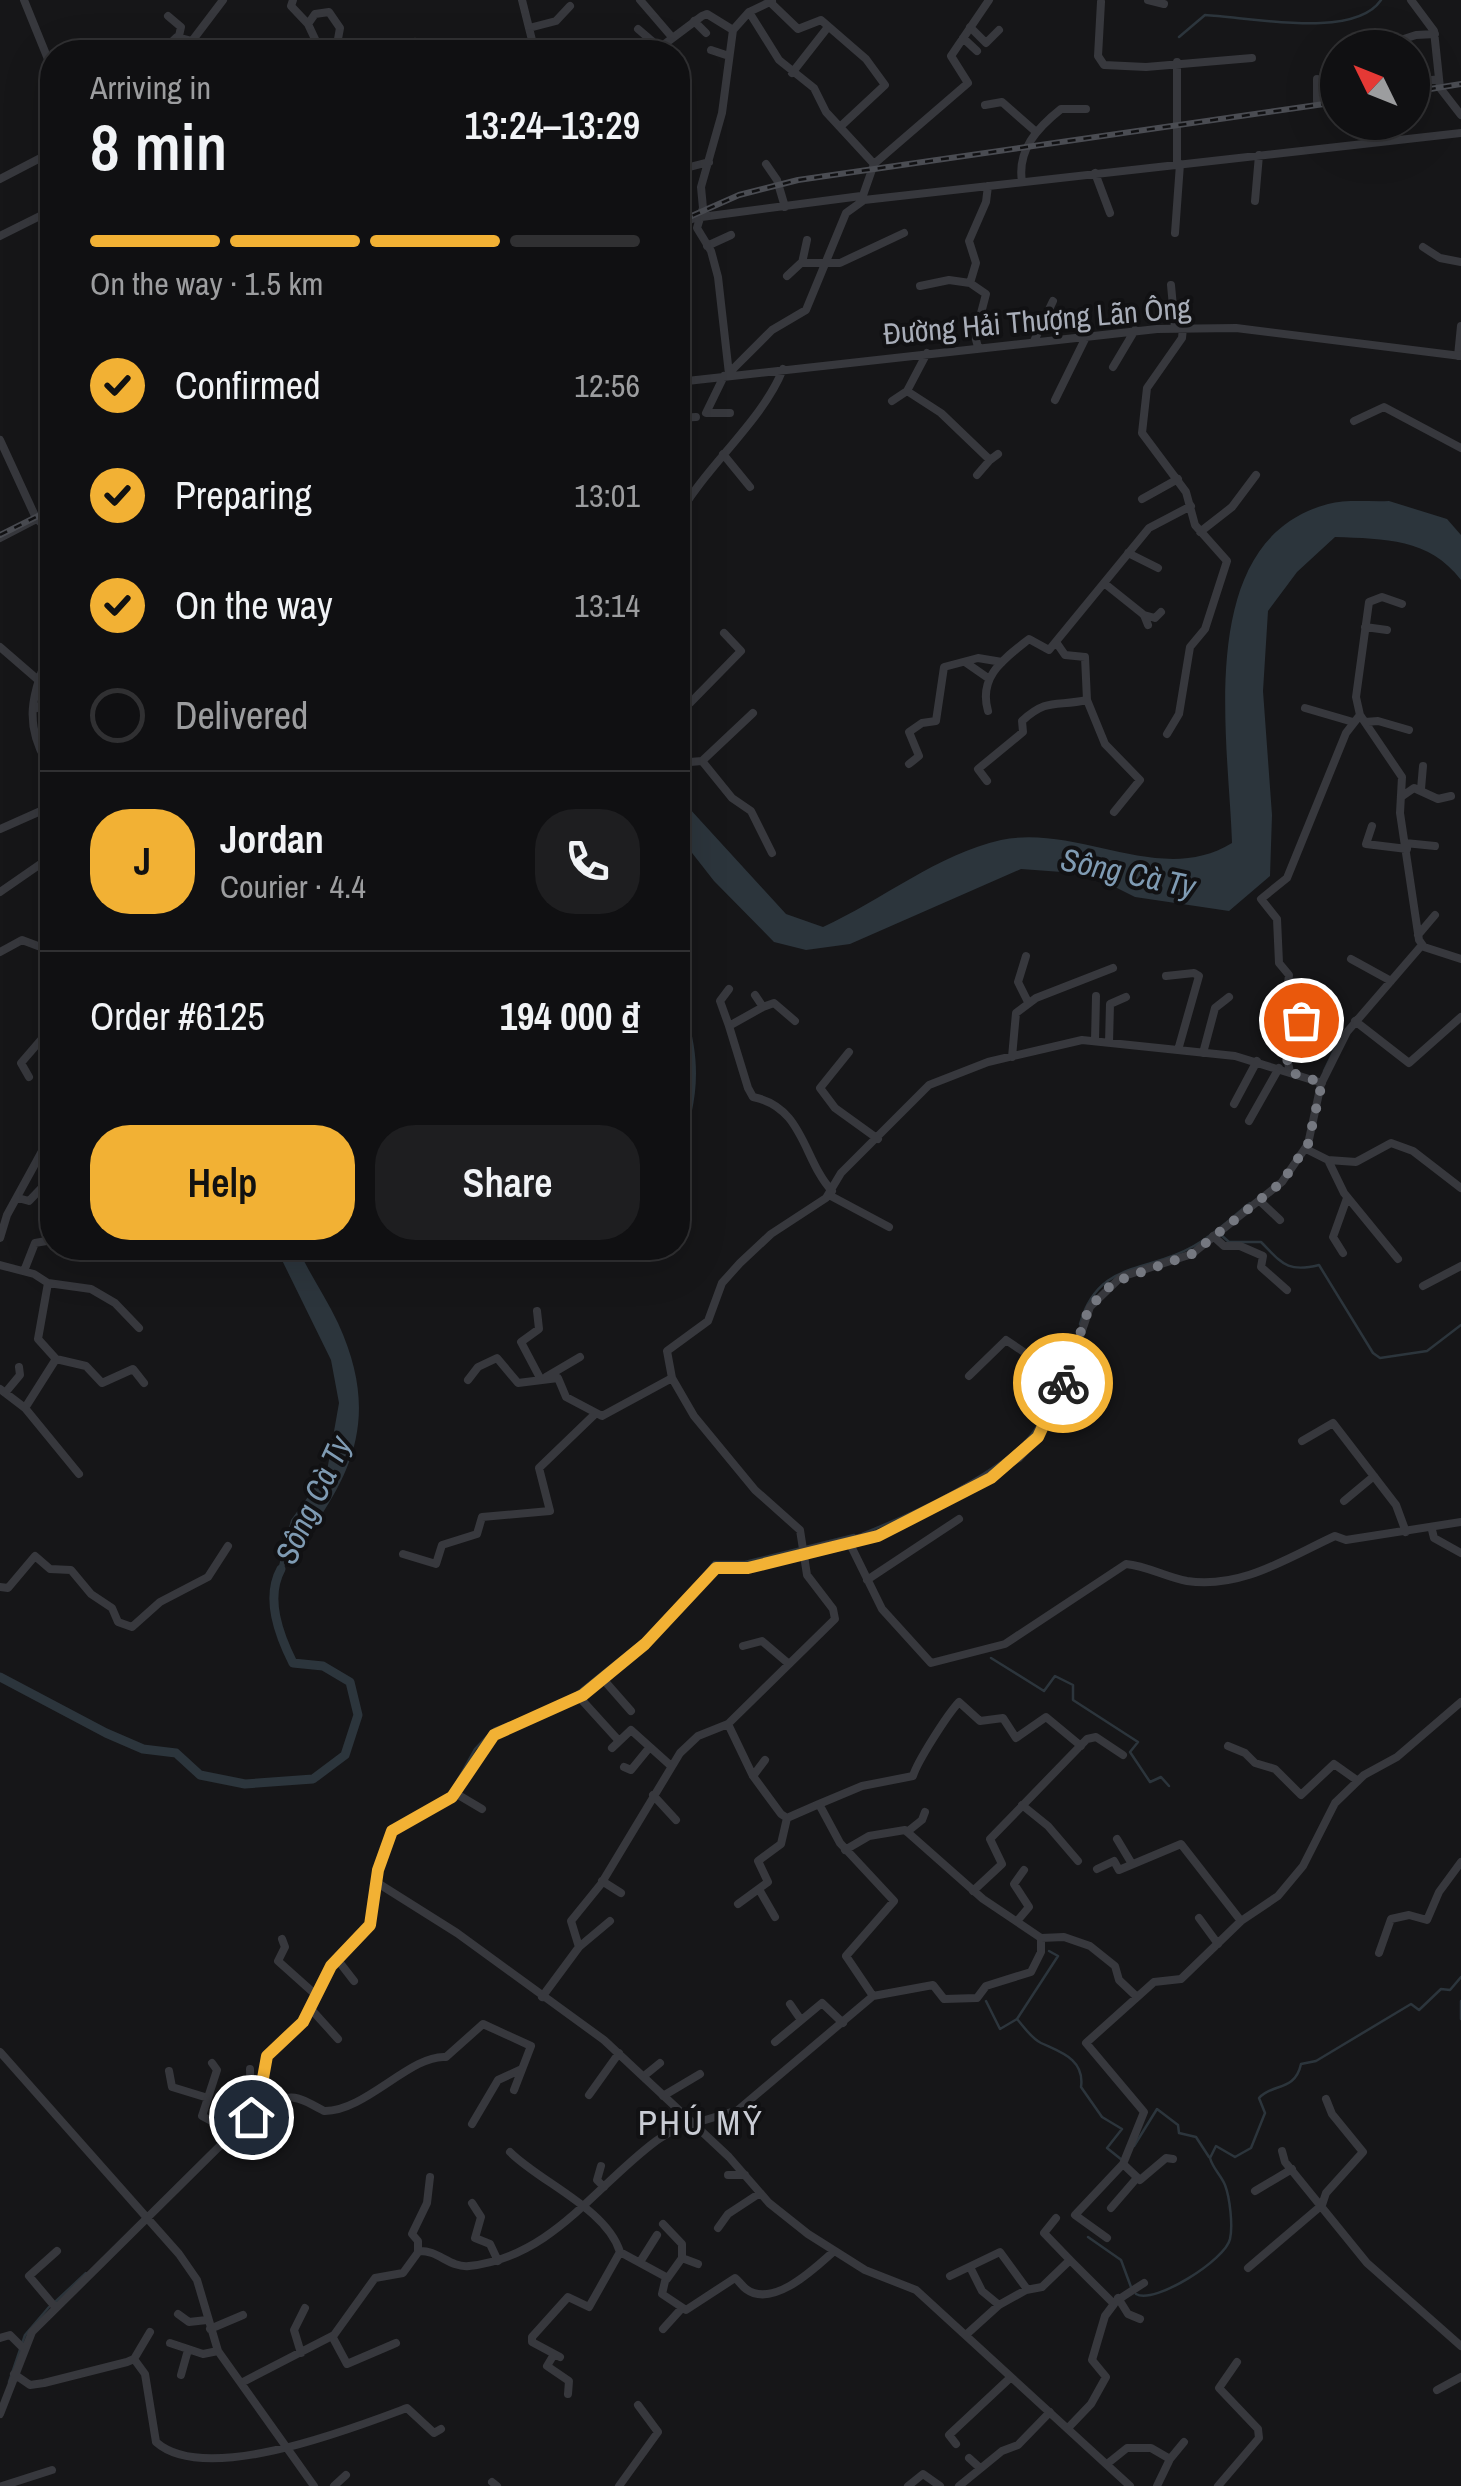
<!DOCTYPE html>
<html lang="en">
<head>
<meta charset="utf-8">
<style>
	:root { --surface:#101012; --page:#1e1e20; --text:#f1f3f6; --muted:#9c9d9f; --line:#303032; --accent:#f2b134 }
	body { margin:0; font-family:"Archivo Narrow",sans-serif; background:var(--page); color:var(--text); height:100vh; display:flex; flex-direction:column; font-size:38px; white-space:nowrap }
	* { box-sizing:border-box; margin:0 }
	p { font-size:32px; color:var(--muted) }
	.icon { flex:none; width:55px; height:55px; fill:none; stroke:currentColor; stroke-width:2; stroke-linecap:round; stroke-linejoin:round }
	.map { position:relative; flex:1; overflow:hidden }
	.panel { position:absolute; left:40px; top:40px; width:650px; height:1220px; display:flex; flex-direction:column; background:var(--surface); border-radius:40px; box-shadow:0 10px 40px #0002,0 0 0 2px var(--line) }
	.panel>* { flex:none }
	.needle { width:65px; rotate:313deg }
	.fabs { position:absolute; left:1320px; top:30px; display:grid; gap:20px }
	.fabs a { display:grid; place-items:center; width:110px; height:110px; border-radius:50%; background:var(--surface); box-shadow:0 10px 40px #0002,0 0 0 2px var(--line); font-size:50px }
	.pin { position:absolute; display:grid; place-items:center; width:85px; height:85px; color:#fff; margin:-42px; border:5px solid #fff; border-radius:50%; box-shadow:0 2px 10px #0007 }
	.courier { position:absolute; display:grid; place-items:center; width:100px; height:100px; margin:-50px; border:8px solid #f2b134; border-radius:50%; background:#fff; color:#222; box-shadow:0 2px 12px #0007 }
	.summary em { font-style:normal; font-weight:600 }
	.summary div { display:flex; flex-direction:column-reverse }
	.summary { display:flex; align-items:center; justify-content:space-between; height:170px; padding:0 50px }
	h1 { font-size:65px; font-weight:600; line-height:75px }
	.bar { display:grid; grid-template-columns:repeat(4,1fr); gap:15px 10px; align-content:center; height:120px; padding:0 50px }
	.bar i { height:12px; border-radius:8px; background:var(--line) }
	.bar .current { background:var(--accent) }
	.bar p { grid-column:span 4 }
	.line { display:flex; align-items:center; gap:25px; padding:0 50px; border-top:2px solid var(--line) }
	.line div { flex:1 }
	.round { display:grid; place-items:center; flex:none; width:105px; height:105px; border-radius:40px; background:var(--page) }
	ol { padding:0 50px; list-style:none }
	li { display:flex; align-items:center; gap:30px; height:110px }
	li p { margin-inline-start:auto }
	li .icon { padding:10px; border-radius:50%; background:var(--accent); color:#111; stroke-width:4 }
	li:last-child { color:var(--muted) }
	li i { width:55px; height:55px; border:5px solid var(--line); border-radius:50% }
	.action { display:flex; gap:20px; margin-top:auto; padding:20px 50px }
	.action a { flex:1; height:115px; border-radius:40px; background:var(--accent); color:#111; font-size:40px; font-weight:600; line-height:115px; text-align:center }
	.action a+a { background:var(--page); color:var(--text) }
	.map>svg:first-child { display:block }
</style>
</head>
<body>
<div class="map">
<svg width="1461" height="2486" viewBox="0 0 1461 2486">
	<rect width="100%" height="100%" fill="#161618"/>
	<!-- water -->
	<path fill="#2c353c" d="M1389 501 1447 519 1461 535V580C1429 538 1385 539 1335 537L1297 572 1268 611 1263 691 1272 815 1270 876 1229 911 1135 897 1089 874 1021 869 850 944 806 950 774 942 714 881 678 835V796L786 914 823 927C882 900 938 854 1001 840 1079 824 1161 887 1232 843 1229 740 1192 540 1328 504 1346 499 1370 502 1389 501Z
		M678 988C703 1058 701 1092 678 1161Z
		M276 1248H298C309 1274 326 1297 338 1323 388 1432 341 1492 276 1577L291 1520 327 1471 339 1403 331 1360Z"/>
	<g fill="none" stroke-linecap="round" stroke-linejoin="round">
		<!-- stream -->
		<path stroke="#2c353c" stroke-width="2.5" d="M1179 37 1205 15C1249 17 1354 40 1381 0
			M1324 1071 1336 1046
			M1220 1234 1229 1242H1261C1282 1263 1287 1273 1319 1265L1373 1353 1380 1358 1427 1351 1461 1325
			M1080 1324C1098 1260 1147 1273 1192 1247 1213 1236 1231 1218 1250 1203
			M862 1534C909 1515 1005 1472 1034 1431 1044 1417 1050 1399 1060 1384
			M699 1580 714 1562H745L854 1535
			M991 1658 1044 1691 1055 1676 1073 1685V1700L1138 1742 1130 1752 1150 1782 1161 1777 1169 1786
			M574 1695 650 1634
			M391 1828 450 1794 475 1749 494 1729 540 1711
			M328 1964 367 1922
			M986 2001 1000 2029 1017 2019 1058 1956 1049 1951
			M1461 2001V2019
			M1017 2019C1024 2027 1031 2038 1041 2043 1060 2052 1085 2059 1081 2087L1102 2117 1122 2129 1107 2148 1122 2160
			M234 2127 252 2108
			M1134 2146 1157 2109 1178 2125 1179 2133 1196 2137 1209 2157
			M1088 2237 1121 2260 1131 2287
			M1136 2294C1155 2305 1226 2259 1230 2239 1233 2226 1230 2198 1225 2185 1221 2175 1213 2169 1210 2158L1216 2146 1235 2157 1251 2148 1265 2113 1259 2098C1272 2083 1295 2092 1301 2064L1316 2061 1411 2004 1419 2010 1441 1989 1450 1990 1461 1977
			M55 2302 86 2273
			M9 2382 25 2335 49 2307"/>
		<!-- river -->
		<path stroke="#2c353c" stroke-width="9" d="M0 1677 106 1733 143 1749 176 1753 200 1775 245 1784 313 1779 345 1755 358 1715 350 1682 323 1666 293 1663C279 1635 265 1598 281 1569"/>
		<!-- minor -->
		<path stroke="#37383d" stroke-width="8" d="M24 0 52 69
			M293 0 291 6 308 24
			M522 0 535 52
			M640 0 671 36
			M1148 0 1164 4
			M1411 0 1434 31 1440 88 1461 115
			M770 2 798 29 821 20 866 59 885 85 841 126
			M1101 2 1098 56 1104 65 1146 67 1252 58
			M749 12 779 60 814 88 826 112 874 164
			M168 16 181 27 179 36
			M694 21 706 33
			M970 27 986 43 999 30
			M529 28 556 21 570 6
			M638 29 659 47
			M963 38 977 51
			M415 42 425 52
			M1376 48 1416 35 1435 34
			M711 50 729 56
			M161 52 177 37 192 41 223 0
			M321 52 308 24 315 14 329 12 340 28 338 39
			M654 52 702 16 707 14 733 30 749 12 772 1
			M1330 58 1329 75 1338 78
			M1177 62V165
			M792 73 828 27
			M1317 79V101L1338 98
			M1412 83 1439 79
			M985 105 1002 102 1035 131
			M766 164 777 180 785 207
			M678 170 709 162
			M1095 173 1110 213
			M0 179 52 152
			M1022 182C1017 150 1037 128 1061 109H1086
			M861 201 874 164 968 83 951 56 989 0
			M1255 201 1259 155
			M678 226 694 218 861 196
			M1175 233 1180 164
			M0 236 52 210
			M707 246 731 235
			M1423 247 1440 258 1461 262
			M802 263 807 240
			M787 276 801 263H840L904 233
			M970 283 986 294 975 336 978 347
			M1171 285 1175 328
			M920 286 949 280 970 283 976 263 969 241 986 202 988 186
			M1034 341 1053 301
			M927 353 907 391 941 413 990 460 998 454
			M1458 356 1461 326
			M1113 367 1135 330
			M729 373 772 330 806 310 846 213 864 200 1461 133
			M729 374 718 277 711 251 697 228 703 208 701 187 722 113 733 30
			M724 376 706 413H730
			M678 382 1157 329 1236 328 1461 356
			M1055 400 1087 335
			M892 401 907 391
			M678 418 696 417
			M1354 421 1384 407 1461 448
			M0 440 36 518 52 534
			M723 454 750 487
			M977 475 990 460
			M1142 499 1178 479
			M678 516C707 465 763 420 783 369
			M1200 532 1232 507 1256 475
			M0 538 52 511
			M1128 553 1158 568
			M1104 583 1144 615 1148 625
			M1402 604 1382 597 1369 602 1356 697 1360 715 1402 777 1400 813 1419 940 1424 947 1461 959
			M1144 615 1155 618 1161 612
			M1365 627 1387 630
			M1056 642 1065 655 1085 657 1087 700 1105 744 1140 780 1114 812
			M52 645C33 693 20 723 52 771
			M0 647 37 679
			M965 662 988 678
			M678 695 690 703 741 651 724 633
			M1305 708 1353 722
			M33 710 52 699
			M988 711C978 676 1004 659 1029 639L1049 650 1149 528 1191 506
			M1365 722 1378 721 1409 730
			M1167 734 1179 714 1190 647 1205 629 1227 561 1195 525 1186 492 1142 433 1147 388 1182 338 1183 328
			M702 761 753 713
			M678 763 702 761 732 798 751 811 772 853
			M909 764 919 756 909 732 922 723 936 721 944 667 978 658 1002 662
			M987 781 978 769 1023 732 1022 721C1048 697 1057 707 1087 700
			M1421 789 1423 766
			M1401 797 1414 788 1438 799 1451 796
			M1372 826 1366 844 1407 849
			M0 829 52 806
			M1405 843 1435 846
			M0 892 52 856
			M1418 935 1435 915
			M0 952 22 940 46 949 51 960 45 971 52 978
			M1026 956 1018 982 1028 1002
			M1351 959 1391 981
			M1166 976 1194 973 1199 976 1178 1050
			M729 989 720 1001 729 1026
			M755 995 763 1007 729 1026 748 1088 753 1097C804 1107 803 1160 832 1191
			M763 1007 774 1003 795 1021
			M1285 1017 1309 1023 1305 1032
			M1355 1021 1409 1063 1461 1017
			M1095 1041 1096 996
			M1109 1043 1110 1004 1126 997
			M849 1052 820 1088 835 1108 878 1139
			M1203 1053 1215 1008 1229 997
			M1012 1057 1016 1013 1036 998 1113 968
			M1290 1072 1282 1034 1289 975 1279 963 1277 919 1261 899 1287 878 1346 733 1360 715
			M29 1077 21 1063 52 1027
			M1234 1104 1257 1061
			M1249 1121 1279 1068
			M1306 1149 1328 1160 1344 1193 1398 1259
			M1328 1160 1356 1162 1391 1143 1413 1151 1461 1188
			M829 1195 889 1227
			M18 1198 29 1201 52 1177
			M1261 1202 1280 1220
			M1213 1236 1224 1246H1240L1263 1256 1261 1267 1287 1290
			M0 1238 7 1215 52 1133
			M1343 1253 1333 1237 1347 1198
			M0 1265 34 1274 48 1283 91 1289 115 1303 139 1328
			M24 1271 35 1243 52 1240
			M1423 1286 1461 1266
			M537 1311 539 1329 521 1342 540 1378
			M56 1359 86 1366 102 1383 133 1369 144 1383
			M969 1376 1006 1340 1065 1380
			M546 1377 580 1357
			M468 1380 478 1367 497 1358 518 1383 558 1378 566 1397 602 1416 672 1378
			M0 1389 25 1408 79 1474
			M5 1393 20 1375 19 1367
			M25 1408 56 1359 38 1339 48 1283
			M1302 1441 1333 1423 1396 1505 1406 1532
			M1344 1501 1374 1476
			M1432 1530 1434 1538 1461 1553
			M849 1542 882 1609 931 1663 1005 1644 1126 1564C1147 1566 1166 1577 1187 1581 1242 1589 1287 1558 1335 1536L1346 1540 1461 1522
			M803 1551 889 1531 1019 1458 1038 1437 1066 1378 1090 1307 1121 1277 1192 1254 1282 1182 1308 1144 1321 1084 1347 1032 1422 945
			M403 1554 436 1564 442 1545 477 1534 482 1517 550 1511 539 1468 594 1415
			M867 1580 959 1519
			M0 1587 8 1588 35 1556 50 1569 71 1570 91 1594 112 1608 118 1622 132 1627 160 1602 208 1577 228 1546
			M743 1646 762 1641 789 1664
			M602 1678 631 1711
			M580 1698 619 1741
			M728 1724 753 1776 781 1814 787 1818 819 1804 840 1843 894 1901 846 1956 873 1996
			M1228 1746 1245 1753 1255 1763 1275 1769 1301 1795 1334 1764 1358 1781
			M612 1748 631 1730 670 1765
			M624 1767 631 1770 649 1748
			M753 1776 765 1760
			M455 1793 482 1809
			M653 1795 676 1820
			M819 1804 862 1786 913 1776C917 1762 947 1715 959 1702L980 1721 1003 1718 1016 1738 1046 1717 1081 1746
			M1022 1805 1048 1826 1078 1861
			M907 1832 922 1820 925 1812
			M1117 1839 1132 1864
			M845 1850 869 1836 905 1830 983 1899 1041 1938 1064 1937 1090 1946 1115 1966 1119 1980 1137 1997
			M1097 1869 1114 1861 1119 1870 1181 1844 1241 1921
			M602 1881 621 1893
			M376 1882 457 1933 604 2040 729 2157 769 2203 808 2234 865 2270 916 2290 1130 2486
			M760 1891 775 1917
			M973 1891 1002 1864 990 1839 1087 1739 1096 1737 1123 1755
			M738 1904 768 1882 758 1861 781 1844 787 1818
			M1199 1918 1218 1944
			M1018 1920 1029 1907 1014 1884 1024 1870
			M282 1939 285 1947 278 1961 316 1995
			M579 1947 610 1921
			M1379 1953 1391 1919 1409 1915 1427 1920 1439 1892 1461 1862
			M337 1959 354 1981
			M542 1997 579 1947 571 1921 601 1884 680 1753 698 1736 728 1724 835 1619 833 1609 807 1575 800 1530 755 1490 694 1416 672 1378 667 1351 708 1321 722 1283 740 1263 771 1234 826 1198 841 1173 929 1085 988 1062 1082 1040 1235 1056 1322 1083
			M790 2004 801 2020
			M310 2008 338 2039
			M775 2042 822 2003 843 2023
			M0 2052 179 2254 197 2280 218 2351 314 2486
			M212 2063 217 2070 202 2116 234 2133
			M250 2069 251 2105 256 2111
			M169 2071 172 2087 208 2098
			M644 2076 660 2063
			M589 2095 619 2053
			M663 2096 700 2074
			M258 2108C292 2093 293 2094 324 2111 365 2112 411 2054 446 2057L483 2024 531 2046 514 2090
			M472 2124 498 2080 522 2069
			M692 2124 738 2110 873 1996 933 1985 944 1999 977 1998 986 1986 1031 1972 1041 1952V1938
			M1282 2151 1285 2162 1367 2263 1461 2346
			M510 2152C540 2182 607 2209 620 2252L589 2307 568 2297 532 2337V2342L560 2357
			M1173 2159 1166 2158 1140 2180 1123 2164 1144 2112 1086 2043 1154 1982 1181 1979 1241 1921 1278 1896 1303 1866 1335 1803 1364 1775 1397 1757 1461 1702
			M601 2166 597 2180 604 2187
			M728 2175H745
			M1255 2191 1292 2169
			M472 2203 481 2217 475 2238 490 2244 498 2261
			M1111 2208 1136 2179
			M1056 2218 1044 2233 1070 2260
			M663 2224 682 2244V2258
			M718 2228 728 2214 760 2193
			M1107 2238 1075 2215 1123 2164
			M418 2251V2241L412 2234 427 2203 430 2177
			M620 2252 666 2277 662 2294 686 2310 735 2278C739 2281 742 2286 746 2289 773 2309 815 2268 833 2252
			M640 2262 657 2235
			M1248 2268 1322 2205 1326 2193 1363 2152 1332 2114 1326 2099
			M971 2269 982 2291 999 2305
			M950 2276 1000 2252 1027 2289
			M667 2279 682 2258 698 2264
			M1118 2298 1128 2314 1140 2319
			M1113 2303 1144 2283
			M56 2308 29 2276 57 2251
			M178 2314 189 2322 207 2320
			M210 2329 243 2315
			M663 2329 682 2308
			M968 2333 999 2305 1026 2290 1042 2287 1070 2260 1114 2304 1105 2316 1092 2360 1106 2377 1091 2404 1069 2427
			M332 2336 347 2364 396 2343
			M0 2338 10 2335 22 2347
			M170 2343 203 2354 218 2351
			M301 2353 294 2330 305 2308
			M553 2356 547 2366 569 2381 568 2394
			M134 2359 145 2374 156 2442C205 2486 351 2429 407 2408L434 2433 441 2429
			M14 2374 30 2385 44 2383 127 2362 134 2359 150 2332
			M181 2375 188 2350
			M243 2382 334 2335 375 2278 403 2273 419 2251C438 2250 450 2268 469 2266 552 2257 594 2187 656 2141 667 2133 679 2128 689 2121
			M1437 2390 1461 2377
			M0 2414 32 2332 256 2110 267 2056 301 2024 331 1966 370 1925 378 1870 392 1831 452 1797 494 1735 583 1695 649 1640 713 1570 747 1567 804 1553
			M956 2444 949 2435 1010 2378
			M969 2458 980 2468
			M1170 2459 1184 2442
			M1107 2464 1127 2448H1151L1170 2459 1157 2486
			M492 2482 497 2486
			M2 2486 52 2470
			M334 2486 346 2475
			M619 2486 658 2432 638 2405
			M908 2486 923 2474 940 2486
			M959 2486 1002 2451 1018 2445 1050 2412
			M1218 2486 1259 2438 1258 2429 1219 2388 1237 2362"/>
		<!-- rail casing -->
		<g stroke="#4a4c52" stroke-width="6">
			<path id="rail" d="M1412 92 1461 84
				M678 222 739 195 798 180 1338 102
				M0 535 52 509"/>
		</g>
		<!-- rail -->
		<use href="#rail" stroke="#111113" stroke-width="2.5" stroke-dasharray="8" stroke-linecap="butt"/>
	</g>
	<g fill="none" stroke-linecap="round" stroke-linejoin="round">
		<!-- done -->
		<path stroke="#757880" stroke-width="10" stroke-dasharray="0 18" d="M1063 1383 1089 1308 1114 1282 1192 1254 1282 1182 1308 1144 1322 1083 1290 1072 1282 1036 1285 1017 1301 1020"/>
		<!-- route -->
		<path stroke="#f2b134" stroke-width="12" d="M251 2117 258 2106 267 2056 303 2022 331 1966 370 1925 378 1870 392 1831 452 1797 494 1735 583 1695 645 1644 716 1568H748L878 1536 991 1478 1038 1437 1063 1383"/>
	</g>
	<g text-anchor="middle" stroke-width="8" stroke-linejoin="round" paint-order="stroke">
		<!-- street labels -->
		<g font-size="30" fill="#a8adb8" stroke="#111113">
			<text transform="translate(1037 321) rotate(-5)" y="10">Đường Hải Thượng Lãn Ông</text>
		</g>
		<!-- water labels -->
		<g font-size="32" font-style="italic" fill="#7f9bb3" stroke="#111113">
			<text transform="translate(1128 873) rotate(12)" y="11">Sông Cà Ty</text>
			<text transform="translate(313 1500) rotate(-65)" y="11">Sông Cà Ty</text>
		</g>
		<!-- quarter labels -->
		<g font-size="35" letter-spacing="2.5" fill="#c9ccd4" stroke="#111113">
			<text x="701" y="2135">PHÚ MỸ</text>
		</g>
	</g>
</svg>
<div class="fabs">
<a><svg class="needle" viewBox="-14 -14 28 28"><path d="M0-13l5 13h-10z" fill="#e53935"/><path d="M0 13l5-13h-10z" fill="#9c9d9f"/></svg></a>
</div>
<div class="pin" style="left:1301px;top:1020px;background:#ea580c"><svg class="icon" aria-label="bag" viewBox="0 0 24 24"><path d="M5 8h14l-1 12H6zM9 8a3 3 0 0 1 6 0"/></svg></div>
<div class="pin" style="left:251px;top:2117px;background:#1f2937"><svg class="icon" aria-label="home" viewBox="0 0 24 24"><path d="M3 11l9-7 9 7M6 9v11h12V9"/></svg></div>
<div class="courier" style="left:1063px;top:1383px"><svg class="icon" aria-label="bike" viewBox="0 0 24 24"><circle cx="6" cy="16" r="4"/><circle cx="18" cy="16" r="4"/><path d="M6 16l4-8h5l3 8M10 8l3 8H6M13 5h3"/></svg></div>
<section class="panel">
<div class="summary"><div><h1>8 min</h1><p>Arriving in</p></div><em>13:24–13:29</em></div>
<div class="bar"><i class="current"></i><i class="current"></i><i class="current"></i><i></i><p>On the way · 1.5 km</p></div>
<ol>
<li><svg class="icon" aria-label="check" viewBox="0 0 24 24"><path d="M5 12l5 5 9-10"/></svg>Confirmed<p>12:56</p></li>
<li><svg class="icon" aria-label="check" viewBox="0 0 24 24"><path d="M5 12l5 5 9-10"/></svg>Preparing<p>13:01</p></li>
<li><svg class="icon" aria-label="check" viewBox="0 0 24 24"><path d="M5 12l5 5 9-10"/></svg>On the way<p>13:14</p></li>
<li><i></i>Delivered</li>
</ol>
<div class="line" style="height:180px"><b class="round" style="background:var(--accent);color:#111">J</b><div><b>Jordan</b><p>Courier · 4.4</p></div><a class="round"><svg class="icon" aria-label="phone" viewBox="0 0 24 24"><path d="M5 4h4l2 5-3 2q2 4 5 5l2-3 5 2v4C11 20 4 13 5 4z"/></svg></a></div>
<div class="line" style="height:130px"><div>Order #6125</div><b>194 000 ₫</b></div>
<div class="action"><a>Help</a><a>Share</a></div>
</section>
</div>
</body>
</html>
